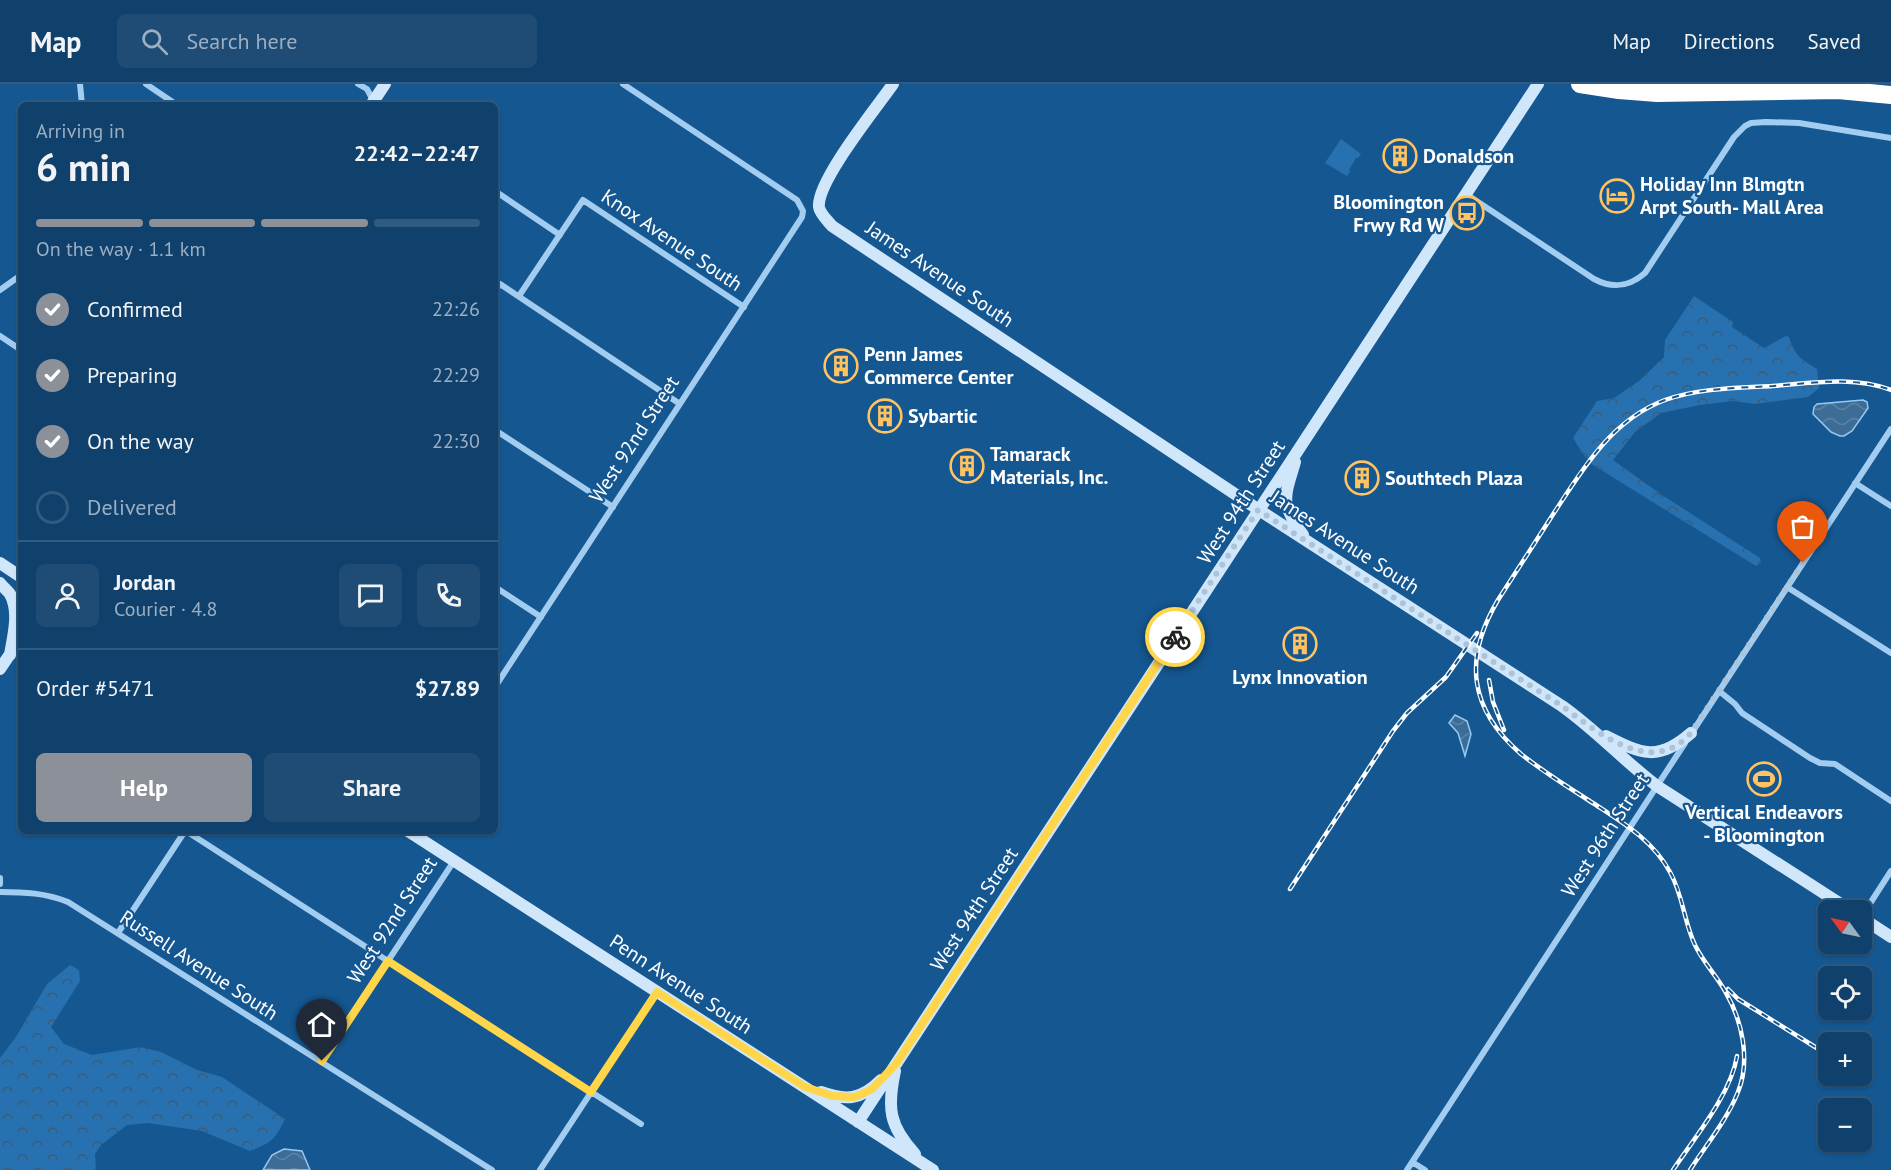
<!DOCTYPE html>
<html lang="en">
<head>
<meta charset="utf-8">
<style>
	:root { --surface:#10416d; --page:#1e4c75; --text:#f1f3f6; --muted:#9cafc2; --line:#305a80; --accent:#8c9099 }
	body { margin:0; font-family:"PT Sans",sans-serif; background:var(--page); color:var(--text); height:100vh; display:flex; flex-direction:column; font-size:22px; white-space:nowrap }
	* { box-sizing:border-box; margin:0 }
	p { font-size:20px; color:var(--muted) }
	.icon { flex:none; width:33px; height:33px; fill:none; stroke:currentColor; stroke-width:2; stroke-linecap:round; stroke-linejoin:round }
	.map { position:relative; flex:1; overflow:hidden }
	.sheet { position:absolute; left:18px; top:18px; width:480px; height:732px; display:flex; flex-direction:column; background:var(--surface); border-radius:9px; box-shadow:0 2px 4px #0004,0 0 0 2px var(--line) }
	.sheet>* { flex:none }
	.needle { width:39px; rotate:303deg }
	.controls { position:absolute; left:1818px; top:816px; display:grid; gap:12px }
	.controls a { display:grid; place-items:center; width:54px; height:54px; border-radius:9px; background:var(--surface); box-shadow:0 2px 4px #0004,0 0 0 2px var(--line); font-size:30px }
	.pin { position:absolute; display:grid; place-items:center; width:51px; height:51px; color:#fff; margin:-62px -26px; border-radius:50% 50% 50% 0; rotate:-45deg; box-shadow:0 0 6px #0007 }
	.pin .icon { rotate:45deg }
	.courier { position:absolute; display:grid; place-items:center; width:60px; height:60px; margin:-30px; border:4px solid #ffd54a; border-radius:50%; background:#fff; color:#222; box-shadow:0 2px 8px #0007 }
	.overview em { font-style:normal; font-weight:600 }
	.overview div { display:flex; flex-direction:column-reverse }
	.overview { display:flex; align-items:center; justify-content:space-between; height:102px; padding:0 18px }
	h1 { font-size:39px; font-weight:600; line-height:45px }
	.bar { display:grid; grid-template-columns:repeat(4,1fr); gap:9px 6px; align-content:center; height:72px; padding:0 18px }
	.bar i { height:8px; border-radius:4px; background:var(--line) }
	.bar .active { background:var(--accent) }
	.bar p { grid-column:span 4 }
	.line { display:flex; align-items:center; gap:15px; padding:0 18px; border-top:2px solid var(--line) }
	.line div { flex:1 }
	.round { display:grid; place-items:center; flex:none; width:63px; height:63px; border-radius:9px; background:var(--page) }
	ol { padding:0 18px; list-style:none }
	li { display:flex; align-items:center; gap:18px; height:66px }
	li p { margin-inline-start:auto }
	li .icon { padding:6px; border-radius:50%; background:var(--accent); color:#fff; stroke-width:4 }
	li:last-child { color:var(--muted) }
	li i { width:33px; height:33px; border:3px solid var(--line); border-radius:50% }
	.button { display:flex; gap:12px; margin-top:auto; padding:12px 18px }
	.button a { flex:1; height:69px; border-radius:9px; background:var(--accent); color:#fff; font-size:24px; font-weight:600; line-height:69px; text-align:center }
	.button a+a { background:var(--page); color:var(--text) }
	header { display:flex; align-items:center; gap:36px; box-sizing:border-box; height:84px; padding:0 30px; background:var(--surface); border-bottom:2px solid var(--line) }
	header strong { font-size:28px }
	nav { display:flex; gap:33px; margin-inline-start:auto; font-size:21px }
	.search { width:420px; height:54px; background:var(--page); display:flex; align-items:center; gap:15px; box-sizing:border-box; padding:0 21px; border-radius:9px; color:var(--muted); font-size:22px }
	.map>svg:first-child { display:block }
</style>
</head>
<body>
<header>
<strong>Map</strong>
<div class="search"><svg class="icon" aria-label="search" viewBox="0 0 24 24"><circle cx="10" cy="10" r="6"/><path d="M15 15l6 6"/></svg>Search here</div>
<nav><a>Map</a><a>Directions</a><a>Saved</a></nav>
</header>
<div class="map">
<svg width="1891" height="1086" viewBox="0 0 1891 1086">
	<defs>
		<pattern id="forest-crowns" width="20" height="18" patternUnits="userSpaceOnUse" patternTransform="scale(1.5)"><rect width="20" height="18" fill="#2771b0"/><path d="M2 6a3 3 0 1 1 6 0M12 15a3 3 0 1 1 6 0" fill="none" stroke="#3d5b74"/></pattern>
		<pattern id="water-waves" width="16" height="10" patternUnits="userSpaceOnUse" patternTransform="scale(1.5)"><rect width="16" height="10" fill="#3d6d97"/><path d="M0 5q4-4 8 0t8 0" fill="none" stroke="#5a83a7"/></pattern>
	</defs>
	<rect width="100%" height="100%" fill="#155791"/>
	<!-- green -->
	<path fill="#2771b0" d="M1341 55 1361 70 1358 74H1356L1349 86 1350 88 1347 92 1325 79Z"/>
	<!-- forest -->
	<path fill="url(#forest-crowns)" d="M1694 212 1733 238 1732 243 1764 264 1786 252 1789 253C1794 271 1802 276 1817 285L1819 304 1808 313 1754 320 1733 317 1700 321 1661 329 1635 348 1613 376 1662 411 1760 474 1761 479 1756 482 1593 381 1583 370 1573 354 1597 317 1614 314 1639 297 1664 273 1665 256Z
		M70 881 79 886 80 897 51 943 64 960 92 971 141 963 161 968 197 986 222 993 285 1035C274 1057 272 1058 250 1067L202 1047 148 1039 127 1041 101 1061 95 1070 96 1086H0V974L16 953 47 900Z"/>
	<!-- water -->
	<path fill="url(#water-waves)" stroke="#94c9f3" stroke-width="1.5" d="M1863 316 1867 318 1868 324 1852 347 1844 352H1840L1831 348 1813 330 1814 323 1817 320Z
		M1455 631 1467 637 1471 650 1465 672 1458 649 1449 639Z
		M284 1065 302 1067 310 1086H263L272 1071Z"/>
	<g fill="none" stroke-linecap="round" stroke-linejoin="round">
		<!-- street -->
		<path stroke="#a2cdf1" stroke-width="6" d="M80 0 82 21
			M146 0 177 21
			M358 0 367 5 374 18
			M495 107 560 151
			M1466 110 1594 195C1613 205 1629 203 1645 189L1734 53 1745 42 1751 39 1766 38 1799 39 1891 54
			M0 206 21 191
			M495 207 500 200 680 320
			M519 212 583 116 744 223
			M0 252 21 266
			M495 346 613 423
			M1855 399 1891 422
			M495 503 541 533
			M1787 503 1891 569
			M495 603 802 133 803 127 797 116 623 0
			M1719 607 1735 620 1742 629 1810 674 1820 679 1835 680 1891 717
			M1691 650 1891 345
			M186 747 641 1040
			M0 794V800
			M0 808C24 808 46 809 68 818L492 1086
			M1862 832 1891 787
			M118 849 185 747
			M322 977 454 777
			M1412 1078 1425 1086
			M540 1086 657 908
			M1407 1086 1685 659"/>
		<!-- secondary -->
		<path stroke="#d0e7fb" stroke-width="12" d="M893 0C877 23 816 98 819 123 820 130 828 137 832 142L1259 426 1562 622C1596 646 1624 677 1657 702L1850 826
			M371 21 385 0
			M1295 378C1284 415 1280 418 1303 451
			M0 479 21 493
			M0 499C3 503 7 506 10 510 20 528 13 552 10 571
			M0 585 21 554
			M1606 652C1642 670 1658 678 1691 649
			M408 747 933 1086
			M1862 834 1891 853
			M895 987C887 1024 889 1042 915 1070
			M821 1008C846 1017 861 1016 881 996
			M858 1038 1538 0"/>
		<!-- highway -->
		<path stroke="#fff" stroke-width="18" d="M1580 0 1619 6 1657 9 1838 6 1891 11"/>
		<!-- rail casing -->
		<g stroke="#fff" stroke-width="4.5">
			<path id="rail" d="M1489 596 1493 618 1504 646
				M1290 805 1393 647 1407 629 1446 593 1477 549
				M1728 905 1738 915 1828 971
				M1673 1086C1695 1053 1731 1010 1737 972
				M1690 1086C1706 1061 1727 1036 1738 1008 1751 976 1742 936 1725 907 1716 891 1703 878 1695 861 1684 838 1683 811 1670 788 1653 757 1625 740 1596 721 1571 705 1545 689 1521 670 1469 625 1463 575 1498 516 1516 488 1534 460 1552 432 1582 386 1611 336 1665 316 1699 304 1738 304 1773 302 1813 299 1853 292 1891 306"/>
		</g>
		<!-- rail -->
		<use href="#rail" stroke="#155791" stroke-width="2" stroke-dasharray="7" stroke-linecap="butt"/>
	</g>
	<g fill="none" stroke-linecap="round" stroke-linejoin="round">
		<!-- done -->
		<path stroke="#adc4d8" stroke-width="6" stroke-dasharray="0 10.8" d="M1175 553 1258 426 1562 622C1591 643 1639 685 1677 661 1682 658 1687 653 1691 649L1803 479"/>
		<!-- route -->
		<path stroke="#ffd54a" stroke-width="8" d="M322 977 388 877 591 1008 657 908 805 1003 833 1012 854 1013 862 1010 872 1005 896 980 1175 553"/>
	</g>
	<!-- icons -->
	<defs>
		<g id="building-ring" transform="scale(1.725)"><circle r="9.5" fill="#155791" stroke="#ffc362" stroke-width="1.5"/><path d="M-4-6H4V6H1V3H-1V6H-4ZM-2.5-4.3h1.7v1.8h-1.7ZM.8-4.3h1.7v1.8H.8ZM-2.5-1h1.7V.8h-1.7ZM.8-1h1.7V.8H.8Z" fill="#ffc362"/></g>
		<g id="hotel-ring" transform="scale(1.725)"><circle r="9.5" fill="#155791" stroke="#ffc362" stroke-width="1.5"/><path d="M-6-4.5h1.5V1H6V5H4.5V3h-9V5H-6ZM-4 0a1.8 1.8 0 1 1 3.6 0ZM.5 0V-2.5h3Q6-2.5 6 0Z" fill="#ffc362"/></g>
		<g id="bus-ring" transform="scale(1.725)"><circle r="9.5" fill="#155791" stroke="#ffc362" stroke-width="1.5"/><path d="M-5-6H5V4H4V6H2V4H-2V6H-4V4H-5ZM-3.5-4V0h7V-4ZM-3.5 1.2v1.5H-2V1.2ZM2 1.2v1.5H3.5V1.2Z" fill="#ffc362"/></g>
		<g id="stadium-ring" transform="scale(1.725)"><circle r="9.5" fill="#155791" stroke="#ffc362" stroke-width="1.5"/><path d="M0-5a6.5 5 0 1 0 0 10a6.5 5 0 1 0 0-10ZM-3.5-1.8h7v3.6h-7Z" fill="#ffc362"/></g>
	</defs>
	<g fill-rule="evenodd">
		<use href="#building-ring" x="1400" y="72"/>
		<use href="#hotel-ring" x="1617" y="112"/>
		<use href="#bus-ring" x="1467" y="129"/>
		<use href="#building-ring" x="841" y="282"/>
		<use href="#building-ring" x="885" y="332"/>
		<use href="#building-ring" x="967" y="382"/>
		<use href="#building-ring" x="1362" y="394"/>
		<use href="#building-ring" x="1300" y="560"/>
		<use href="#stadium-ring" x="1764" y="695"/>
	</g>
	<g text-anchor="middle" stroke-width="4.5" stroke-linejoin="round" paint-order="stroke">
		<!-- poi labels -->
		<g font-size="20" font-weight="bold" fill="#fff" stroke="#155791" text-anchor="start">
			<text x="1423" y="79">Donaldson</text>
			<text x="1640" y="107">Holiday Inn Blmgtn<tspan x="1640" dy="23">Arpt South- Mall Area</tspan></text>
			<text x="1444" y="125" text-anchor="end">Bloomington<tspan x="1444" dy="23">Frwy Rd W</tspan></text>
			<text x="864" y="277">Penn James<tspan x="864" dy="23">Commerce Center</tspan></text>
			<text x="908" y="339">Sybartic</text>
			<text x="990" y="377">Tamarack<tspan x="990" dy="23">Materials, Inc.</tspan></text>
			<text x="1385" y="401">Southtech Plaza</text>
			<text x="1300" y="600" text-anchor="middle">Lynx Innovation</text>
			<text x="1764" y="735" text-anchor="middle">Vertical Endeavors<tspan x="1764" dy="23">- Bloomington</tspan></text>
		</g>
		<!-- street labels -->
		<g font-size="20" fill="#fff" stroke="#155791">
			<text transform="translate(672 156) rotate(34)" y="7">Knox Avenue South</text>
			<text transform="translate(940 190) rotate(34)" y="7">James Avenue South</text>
			<text transform="translate(634 355) rotate(-57)" y="7">West 92nd Street</text>
			<text transform="translate(1241 418) rotate(-57)" y="7">West 94th Street</text>
			<text transform="translate(1345 458) rotate(33)" y="7">James Avenue South</text>
			<text transform="translate(1605 751) rotate(-57)" y="7">West 96th Street</text>
			<text transform="translate(974 825) rotate(-57)" y="7">West 94th Street</text>
			<text transform="translate(392 836) rotate(-57)" y="7">West 92nd Street</text>
			<text transform="translate(199 881) rotate(33)" y="7">Russell Avenue South</text>
			<text transform="translate(681 900) rotate(33)" y="7">Penn Avenue South</text>
		</g>
	</g>
</svg>
<div class="controls">
<a><svg class="needle" viewBox="-14 -14 28 28"><path d="M0-13l5 13h-10z" fill="#e53935"/><path d="M0 13l5-13h-10z" fill="#9cafc2"/></svg></a>
<a><svg class="icon" aria-label="locate" viewBox="0 0 24 24"><circle cx="12" cy="12" r="6"/><path d="M12 2v4M12 18v4M2 12h4M18 12h4"/></svg></a>
<a>+</a>
<a>−</a>
</div>
<div class="pin" style="left:1803px;top:479px;background:#ea580c"><svg class="icon" aria-label="bag" viewBox="0 0 24 24"><path d="M5 8h14l-1 12H6zM9 8a3 3 0 0 1 6 0"/></svg></div>
<div class="pin" style="left:322px;top:977px;background:#1f2937"><svg class="icon" aria-label="home" viewBox="0 0 24 24"><path d="M3 11l9-7 9 7M6 9v11h12V9"/></svg></div>
<div class="courier" style="left:1175px;top:553px"><svg class="icon" aria-label="bike" viewBox="0 0 24 24"><circle cx="6" cy="16" r="4"/><circle cx="18" cy="16" r="4"/><path d="M6 16l4-8h5l3 8M10 8l3 8H6M13 5h3"/></svg></div>
<section class="sheet">
<div class="overview"><div><h1>6 min</h1><p>Arriving in</p></div><em>22:42–22:47</em></div>
<div class="bar"><i class="active"></i><i class="active"></i><i class="active"></i><i></i><p>On the way · 1.1 km</p></div>
<ol>
<li><svg class="icon" aria-label="check" viewBox="0 0 24 24"><path d="M5 12l5 5 9-10"/></svg>Confirmed<p>22:26</p></li>
<li><svg class="icon" aria-label="check" viewBox="0 0 24 24"><path d="M5 12l5 5 9-10"/></svg>Preparing<p>22:29</p></li>
<li><svg class="icon" aria-label="check" viewBox="0 0 24 24"><path d="M5 12l5 5 9-10"/></svg>On the way<p>22:30</p></li>
<li><i></i>Delivered</li>
</ol>
<div class="line" style="height:108px"><a class="round"><svg class="icon" aria-label="person" viewBox="0 0 24 24"><circle cx="12" cy="8" r="4"/><path d="M4 21q1-7 8-7t8 7"/></svg></a><div><b>Jordan</b><p>Courier · 4.8</p></div><a class="round"><svg class="icon" aria-label="chat" viewBox="0 0 24 24"><path d="M4 5h16v11H9l-5 4z"/></svg></a><a class="round"><svg class="icon" aria-label="phone" viewBox="0 0 24 24"><path d="M5 4h4l2 5-3 2q2 4 5 5l2-3 5 2v4C11 20 4 13 5 4z"/></svg></a></div>
<div class="line" style="height:78px"><div>Order #5471</div><b>$27.89</b></div>
<div class="button"><a>Help</a><a>Share</a></div>
</section>
</div>
</body>
</html>
